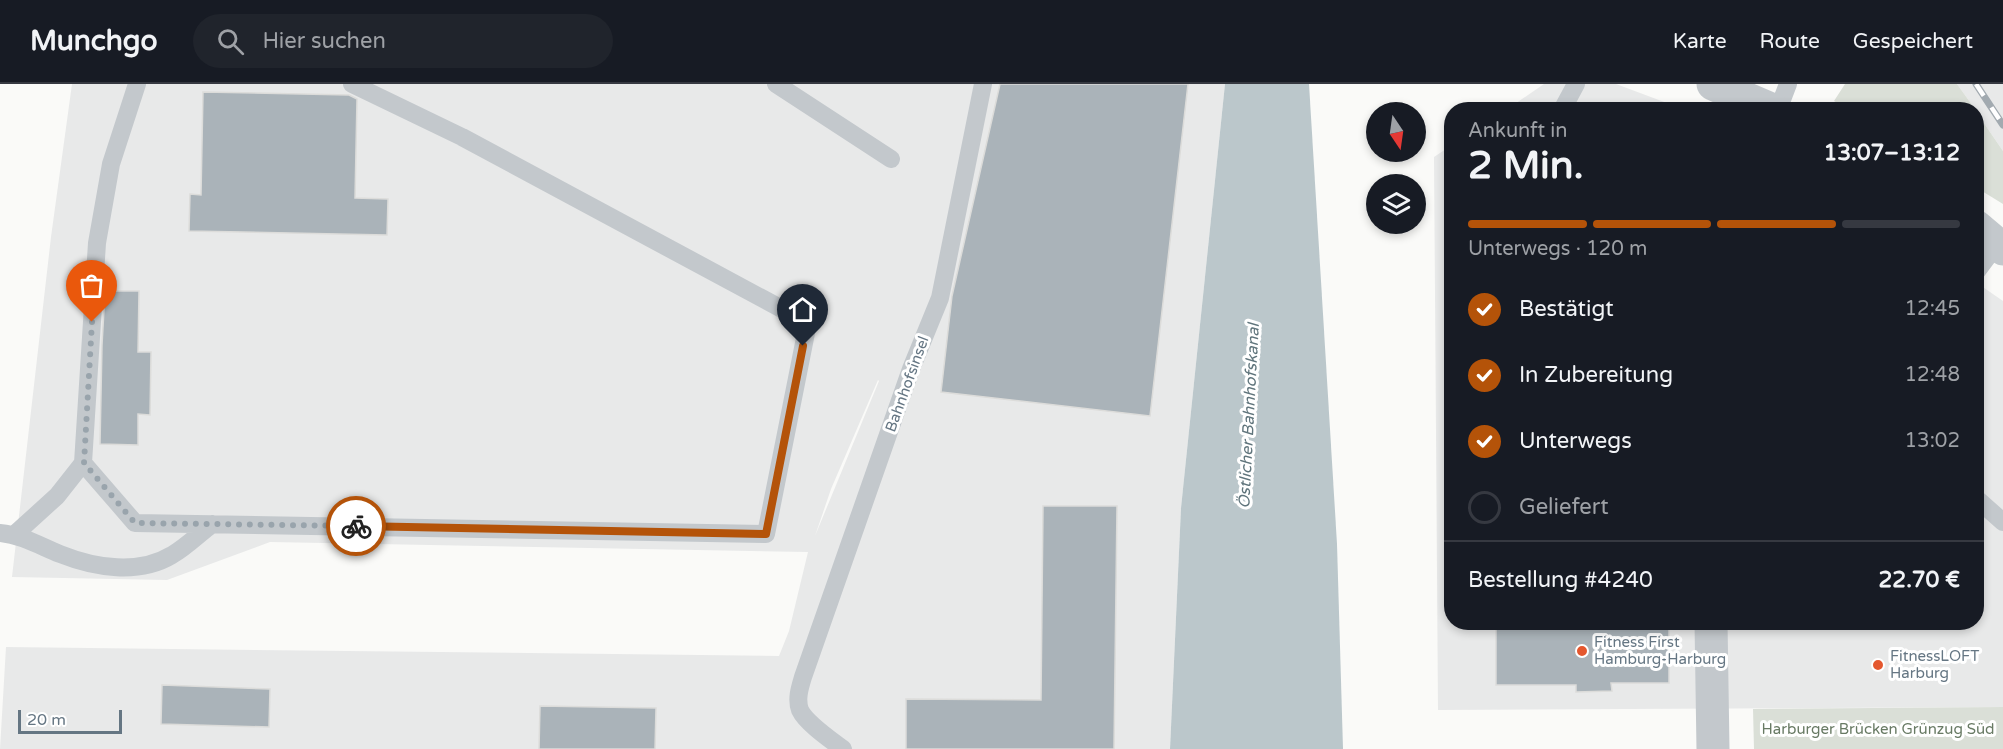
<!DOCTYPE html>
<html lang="de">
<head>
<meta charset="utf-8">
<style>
	:root { --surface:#171b24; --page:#20242c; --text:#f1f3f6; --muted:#9ea1a6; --line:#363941; --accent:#b45309 }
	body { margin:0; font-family:"Varela Round",sans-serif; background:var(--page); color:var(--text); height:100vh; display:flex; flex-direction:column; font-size:22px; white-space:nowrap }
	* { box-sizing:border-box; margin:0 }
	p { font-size:20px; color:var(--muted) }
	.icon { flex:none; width:33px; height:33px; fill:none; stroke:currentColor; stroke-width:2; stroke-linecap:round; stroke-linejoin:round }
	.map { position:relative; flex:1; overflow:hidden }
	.side { position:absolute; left:1444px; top:18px; width:540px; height:528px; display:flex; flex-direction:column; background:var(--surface); border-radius:24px; box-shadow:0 3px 9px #0003 }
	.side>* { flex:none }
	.needle { width:39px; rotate:167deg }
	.buttons { position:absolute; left:1366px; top:18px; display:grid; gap:12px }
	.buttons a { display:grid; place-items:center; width:60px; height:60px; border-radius:50%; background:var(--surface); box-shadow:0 3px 9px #0003; font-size:30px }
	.scale { position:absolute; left:18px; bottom:15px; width:104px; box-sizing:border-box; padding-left:6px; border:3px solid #657683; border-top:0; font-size:16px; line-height:21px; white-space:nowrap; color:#657683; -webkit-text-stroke:4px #fff; paint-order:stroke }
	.pin { position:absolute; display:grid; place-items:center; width:51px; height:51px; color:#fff; margin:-62px -26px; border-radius:50% 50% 50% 0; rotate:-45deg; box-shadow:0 0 6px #0007 }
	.pin .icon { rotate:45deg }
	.courier { position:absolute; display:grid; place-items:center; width:60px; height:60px; margin:-30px; border:4px solid #b45309; border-radius:50%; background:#fff; color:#222; box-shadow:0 2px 8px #0007 }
	.summary em { font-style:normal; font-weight:800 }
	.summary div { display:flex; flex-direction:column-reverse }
	.summary { display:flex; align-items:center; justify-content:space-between; height:102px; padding:0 24px }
	h1 { font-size:39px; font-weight:800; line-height:45px }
	.bar { display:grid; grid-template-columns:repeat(4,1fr); gap:9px 6px; align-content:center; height:72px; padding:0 24px }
	.bar i { height:8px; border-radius:4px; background:var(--line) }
	.bar .active { background:var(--accent) }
	.bar p { grid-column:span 4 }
	.line { display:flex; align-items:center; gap:15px; padding:0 24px; border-top:2px solid var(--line) }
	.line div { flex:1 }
	ol { padding:0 24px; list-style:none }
	li { display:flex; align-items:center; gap:18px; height:66px }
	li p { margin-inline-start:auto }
	li .icon { padding:6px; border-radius:50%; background:var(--accent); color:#fff; stroke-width:4 }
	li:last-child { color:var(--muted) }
	li i { width:33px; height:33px; border:3px solid var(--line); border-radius:50% }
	header { display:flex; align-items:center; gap:36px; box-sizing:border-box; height:84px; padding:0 30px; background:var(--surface); border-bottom:2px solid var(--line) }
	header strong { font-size:28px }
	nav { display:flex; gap:33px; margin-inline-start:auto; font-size:21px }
	.search { width:420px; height:54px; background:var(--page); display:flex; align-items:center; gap:15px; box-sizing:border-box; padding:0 21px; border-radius:33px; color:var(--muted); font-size:22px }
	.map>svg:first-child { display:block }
</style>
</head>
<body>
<header>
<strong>Munchgo</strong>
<div class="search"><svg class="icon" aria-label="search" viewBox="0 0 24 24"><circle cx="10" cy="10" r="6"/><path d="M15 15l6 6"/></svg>Hier suchen</div>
<nav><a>Karte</a><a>Route</a><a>Gespeichert</a></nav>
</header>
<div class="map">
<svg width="2003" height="665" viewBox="0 0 2003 665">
	<rect width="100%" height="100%" fill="#fafaf8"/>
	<!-- built -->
	<path fill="#e8e9e9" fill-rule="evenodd" d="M72 0H1225L1181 424 1170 665H0L6 563 779 572 789 547 808 468 270 458 167 496 12 493 51 153ZM878 296 879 297 815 452 831 405Z
		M1544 0H1616L1683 25 1506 26Z
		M1957 0H2003V67L1977 29V26L1975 25Z
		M1452 61V538H1977V199L2003 217V623L1438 626 1434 73Z"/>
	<!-- green -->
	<path fill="#dadfd7" d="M1845 0H1957L1975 25H1847L1834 17Z
		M1977 29 2003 67V120L1977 104Z
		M2003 623V665H1754L1753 625Z"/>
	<!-- water -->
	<path fill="#bbc7cb" d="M1225 0H1309L1337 460 1343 665H1170L1181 424Z"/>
	<!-- building -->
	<path fill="#aab3b9" stroke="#dcdcda" stroke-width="1.5" d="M1000 0H1188L1150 332 941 308 952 212Z
		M203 8 349 11 357 15 355 114 388 115 387 151 189 147 190 110 201 111Z
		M105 207H139L138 268H151L150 331 138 330V361L100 360 102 261Z
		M1043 422H1117L1114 665H906V615L1041 616Z
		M1496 538H1669V599H1611L1612 607 1576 608V601H1496Z
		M162 601 270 605 269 643 161 640Z
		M540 622 656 624 655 665H539Z"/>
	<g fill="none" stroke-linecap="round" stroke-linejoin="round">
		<!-- lane -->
		<path stroke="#c3c8cc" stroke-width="18" d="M137 0 111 80 97 159 83 379 135 439 766 450 808 239 462 53 352 0
			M776 0 891 75
			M1562 26 1576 0
			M1778 26 1788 0
			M1977 187 1997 160
			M1977 415 2003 438
			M0 449C22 451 40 462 60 470 95 484 139 491 172 471 186 463 199 450 212 440
			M14 451 57 412 83 379
			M843 665C831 656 806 639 800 626 796 615 800 603 803 593L911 285 940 214 983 0"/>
		<!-- street -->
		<path stroke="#c3c8cc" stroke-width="33" d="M1713 0 1773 26
			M1977 143 2003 165
			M1711 538 1713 665"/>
		<!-- rail casing -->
		<g stroke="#a2aab0" stroke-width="7">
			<path id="rail" d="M1976 0 2003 41"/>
		</g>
		<!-- rail -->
		<use href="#rail" stroke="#fff" stroke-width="4.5" stroke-dasharray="14" stroke-linecap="butt"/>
	</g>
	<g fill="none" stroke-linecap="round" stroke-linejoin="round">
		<!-- done -->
		<path stroke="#99a4ac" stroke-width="6" stroke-dasharray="0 10.8" d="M92 238 84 379 135 439 356 442"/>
		<!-- route -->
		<path stroke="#b45309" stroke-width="8" d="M356 442 766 450 803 262"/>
	</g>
	<!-- markers -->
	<g fill="#e4572e" stroke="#fff" stroke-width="2">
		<circle cx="1582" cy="567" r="6"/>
		<circle cx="1878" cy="581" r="6"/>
	</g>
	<g text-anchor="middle" stroke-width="6" stroke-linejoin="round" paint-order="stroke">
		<!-- street labels -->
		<g font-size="15" fill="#657683" stroke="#fff">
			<text transform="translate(907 300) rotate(-70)" y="5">Bahnhofsinsel</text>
		</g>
		<!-- poi labels -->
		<g font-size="15" fill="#657683" stroke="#fff" text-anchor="start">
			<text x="1594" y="563">Fitness First<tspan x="1594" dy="17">Hamburg-Harburg</tspan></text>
			<text x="1890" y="577">FitnessLOFT<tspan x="1890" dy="17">Harburg</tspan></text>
		</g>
		<!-- park labels -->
		<g font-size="15" fill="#687a64" stroke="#fff">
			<text x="1878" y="650">Harburger Brücken Grünzug Süd</text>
		</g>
		<!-- water labels -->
		<g font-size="16" font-style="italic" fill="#60757c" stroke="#fff">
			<text transform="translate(1248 332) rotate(-87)" y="6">Östlicher Bahnhofskanal</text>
		</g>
	</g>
</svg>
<div class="buttons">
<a><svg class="needle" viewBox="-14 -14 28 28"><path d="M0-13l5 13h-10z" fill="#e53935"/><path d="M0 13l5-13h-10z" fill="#9ea1a6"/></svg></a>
<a><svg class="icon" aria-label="layers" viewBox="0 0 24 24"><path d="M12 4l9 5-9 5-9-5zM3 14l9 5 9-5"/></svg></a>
</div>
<div class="scale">20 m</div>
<div class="pin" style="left:92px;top:238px;background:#ea580c"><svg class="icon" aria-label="bag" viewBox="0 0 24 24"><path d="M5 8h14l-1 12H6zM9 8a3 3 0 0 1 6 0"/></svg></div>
<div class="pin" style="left:803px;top:262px;background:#1f2937"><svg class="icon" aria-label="home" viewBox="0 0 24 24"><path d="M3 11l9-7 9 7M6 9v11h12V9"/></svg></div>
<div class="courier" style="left:356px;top:442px"><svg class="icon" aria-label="bike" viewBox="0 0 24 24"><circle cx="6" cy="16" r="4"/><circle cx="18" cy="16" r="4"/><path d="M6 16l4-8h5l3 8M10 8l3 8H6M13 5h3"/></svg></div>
<section class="side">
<div class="summary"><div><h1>2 Min.</h1><p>Ankunft in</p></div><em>13:07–13:12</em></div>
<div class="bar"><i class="active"></i><i class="active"></i><i class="active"></i><i></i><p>Unterwegs · 120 m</p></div>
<ol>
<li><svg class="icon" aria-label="check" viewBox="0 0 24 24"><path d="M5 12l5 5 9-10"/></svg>Bestätigt<p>12:45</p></li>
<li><svg class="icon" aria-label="check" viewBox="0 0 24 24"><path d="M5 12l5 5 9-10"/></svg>In Zubereitung<p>12:48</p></li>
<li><svg class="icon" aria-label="check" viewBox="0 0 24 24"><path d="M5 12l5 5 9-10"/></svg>Unterwegs<p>13:02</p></li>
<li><i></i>Geliefert</li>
</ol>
<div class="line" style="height:78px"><div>Bestellung #4240</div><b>22.70 €</b></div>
</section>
</div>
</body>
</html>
